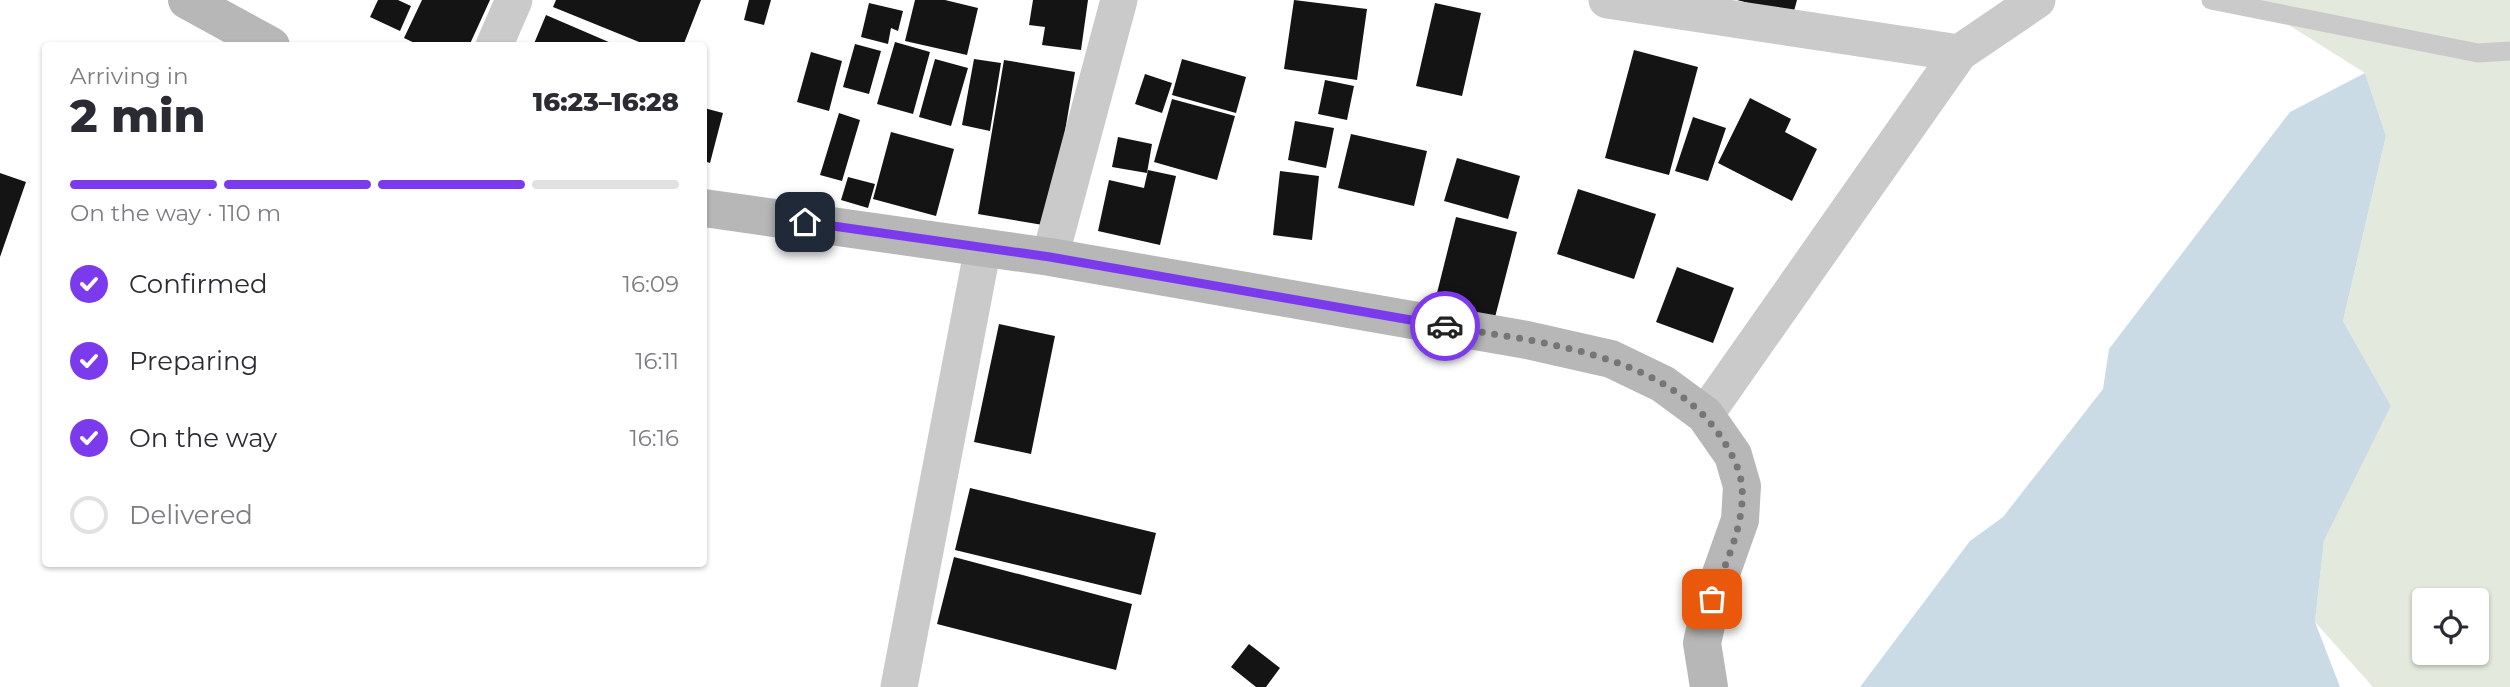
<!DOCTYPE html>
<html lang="en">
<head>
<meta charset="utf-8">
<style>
	:root { --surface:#fff; --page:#f7f7f7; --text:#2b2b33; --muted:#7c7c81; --line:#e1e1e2; --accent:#7c3aed }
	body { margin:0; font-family:Montserrat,sans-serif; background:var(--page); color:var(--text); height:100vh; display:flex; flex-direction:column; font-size:26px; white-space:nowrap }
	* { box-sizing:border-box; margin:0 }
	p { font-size:23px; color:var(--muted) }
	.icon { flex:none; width:38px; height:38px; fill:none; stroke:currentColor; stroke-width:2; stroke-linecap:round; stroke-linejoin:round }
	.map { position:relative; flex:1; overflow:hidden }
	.details { position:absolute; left:42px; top:42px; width:665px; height:525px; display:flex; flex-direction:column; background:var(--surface); border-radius:7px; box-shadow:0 2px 5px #0004 }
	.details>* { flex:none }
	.tools { position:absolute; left:2412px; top:588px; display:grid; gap:14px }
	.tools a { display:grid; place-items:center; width:77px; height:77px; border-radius:7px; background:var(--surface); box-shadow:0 2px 5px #0004; font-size:35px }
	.pin { position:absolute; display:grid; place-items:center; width:60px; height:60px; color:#fff; margin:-30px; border-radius:14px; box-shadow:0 4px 10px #0006 }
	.courier { position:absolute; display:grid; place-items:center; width:70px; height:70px; margin:-35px; border:5px solid #7c3aed; border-radius:50%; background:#fff; color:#222; box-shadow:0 2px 9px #0007 }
	.overview em { font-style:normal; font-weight:800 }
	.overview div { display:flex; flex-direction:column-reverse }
	.overview { display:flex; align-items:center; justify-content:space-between; height:119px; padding:0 28px }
	h1 { font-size:46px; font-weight:800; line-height:52px }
	.bar { display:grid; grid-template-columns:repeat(4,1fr); gap:10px 7px; align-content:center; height:84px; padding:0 28px }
	.bar i { height:9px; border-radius:5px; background:var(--line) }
	.bar .on { background:var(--accent) }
	.bar p { grid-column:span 4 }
	ol { padding:0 28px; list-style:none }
	li { display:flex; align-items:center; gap:21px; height:77px }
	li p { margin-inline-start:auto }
	li .icon { padding:7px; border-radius:50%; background:var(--accent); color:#fff; stroke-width:4 }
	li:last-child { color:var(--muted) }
	li i { width:38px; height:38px; border:4px solid var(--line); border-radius:50% }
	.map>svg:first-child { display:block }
</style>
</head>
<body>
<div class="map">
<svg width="2510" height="687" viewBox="0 0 2510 687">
	<rect width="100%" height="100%" fill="#fff"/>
	<!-- green -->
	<path fill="#e3e9dc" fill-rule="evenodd" d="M2249 0H2510V687H2373L2315 622 2324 541 2391 406 2343 321 2386 136 2365 73ZM2424 600H2476V653H2424Z"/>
	<!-- water -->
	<path fill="#cadbe6" d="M2365 73 2386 136 2343 321 2391 406 2324 541 2315 622 2340 687H1860L1970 541 2003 517 2103 389 2109 349 2290 112Z"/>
	<!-- building -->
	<path fill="#141414" d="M378 0H398L411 6 400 31 370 17Z
		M422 0H490L469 46H421L404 38Z
		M556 0H701L683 46H649L553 7Z
		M749 0H771L764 25 744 20Z
		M915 0H945L978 8 967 55 905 41Z
		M1033 0H1088L1081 50 1042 45 1045 27 1029 25Z
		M1294 0 1367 9 1357 80 1284 69Z
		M1737 0H1797L1793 15Z
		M869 3 903 11 898 31 891 28 888 44 861 37Z
		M1435 3 1481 13 1462 96 1416 86Z
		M546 15 618 46H533Z
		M895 42 930 52 913 114 877 104Z
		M855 44 881 51 869 94 843 87Z
		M1634 50 1698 67 1669 175 1605 158Z
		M811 52 842 61 829 111 797 102Z
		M935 59 968 68 951 126 919 117Z
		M974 59 1001 63 990 131 962 125Z
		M1182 59 1246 77 1236 113 1172 95Z
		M1004 60 1075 72 1049 226 978 214Z
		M1145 74 1172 83 1162 113 1135 104Z
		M1325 80 1354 86 1347 120 1318 114Z
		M1750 98 1791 119 1785 132 1817 149 1792 201 1718 163Z
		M1172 99 1235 116 1217 180 1154 162Z
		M704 108 723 113 710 163 704 161Z
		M839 113 860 120 842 181 820 175Z
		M1693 117 1726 128 1708 181 1675 171Z
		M1295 121 1334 128 1326 168 1288 160Z
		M891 132 954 149 936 216 873 199Z
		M1351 134 1427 151 1414 206 1338 188Z
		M1118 137 1152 144 1147 173 1112 167Z
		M1457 158 1520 176 1508 219 1444 201Z
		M1148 170 1176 176 1160 245 1098 231 1109 180 1144 188Z
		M1280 171 1319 176 1312 240 1273 235Z
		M0 173 26 182 0 257Z
		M848 177 875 184 868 208 841 200Z
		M1578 189 1656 214 1634 279 1557 254Z
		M1456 217 1517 232 1493 325 1433 309Z
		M1677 267 1734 288 1713 343 1656 322Z
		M999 324 1055 336 1031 454 974 442Z
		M970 488 1156 533 1141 595 955 550Z
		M954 557 1132 604 1116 670 937 624Z
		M1249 644 1280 668 1266 687H1256L1231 667Z"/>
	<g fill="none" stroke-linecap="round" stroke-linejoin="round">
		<!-- lane -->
		<path stroke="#cacaca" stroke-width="19" d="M2211 0 2478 53 2510 51"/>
		<!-- street -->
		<path stroke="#cacaca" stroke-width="37" d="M1607 0 1959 53
			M494 46 514 0
			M1050 257 1119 0
			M1705 415 1959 53 2037 0
			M899 687 983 247"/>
		<!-- secondary -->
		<path stroke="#b7b7b7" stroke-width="38" d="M187 0 271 46
			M704 208 1050 257 1527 340 1611 359 1663 384 1705 415 1733 455 1742 486 1740 520 1712 599 1702 643 1709 687"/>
	</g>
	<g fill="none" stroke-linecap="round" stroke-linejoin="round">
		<!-- done -->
		<path stroke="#767676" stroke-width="7" stroke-dasharray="0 12.6" d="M1445 326C1536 342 1661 352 1719 434 1730 450 1740 467 1742 487 1745 525 1725 564 1712 599"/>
		<!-- route -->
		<path stroke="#7c3aed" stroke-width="9" d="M805 222 1050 257 1445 326"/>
	</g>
</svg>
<div class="tools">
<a><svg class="icon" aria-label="locate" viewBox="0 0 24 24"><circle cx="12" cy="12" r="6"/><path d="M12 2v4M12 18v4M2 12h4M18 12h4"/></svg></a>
</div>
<div class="pin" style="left:1712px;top:599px;background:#ea580c"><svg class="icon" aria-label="bag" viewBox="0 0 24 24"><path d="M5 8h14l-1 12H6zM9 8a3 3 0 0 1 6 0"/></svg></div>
<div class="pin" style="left:805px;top:222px;background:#1f2937"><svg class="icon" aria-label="home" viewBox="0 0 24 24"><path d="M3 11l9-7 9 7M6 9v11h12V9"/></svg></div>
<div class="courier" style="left:1445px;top:326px"><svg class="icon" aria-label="car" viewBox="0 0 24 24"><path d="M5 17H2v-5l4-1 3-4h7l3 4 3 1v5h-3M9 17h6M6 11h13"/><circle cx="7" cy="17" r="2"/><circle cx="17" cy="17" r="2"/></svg></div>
<section class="details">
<div class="overview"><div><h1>2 min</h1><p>Arriving in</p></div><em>16:23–16:28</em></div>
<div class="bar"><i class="on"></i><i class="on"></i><i class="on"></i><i></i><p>On the way · 110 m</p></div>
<ol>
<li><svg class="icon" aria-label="check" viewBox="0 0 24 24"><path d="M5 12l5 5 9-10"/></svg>Confirmed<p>16:09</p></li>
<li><svg class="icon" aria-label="check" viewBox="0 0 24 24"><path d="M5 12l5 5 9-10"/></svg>Preparing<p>16:11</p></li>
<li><svg class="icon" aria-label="check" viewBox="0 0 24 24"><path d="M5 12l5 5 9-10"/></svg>On the way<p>16:16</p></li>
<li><i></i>Delivered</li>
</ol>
</section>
</div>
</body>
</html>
